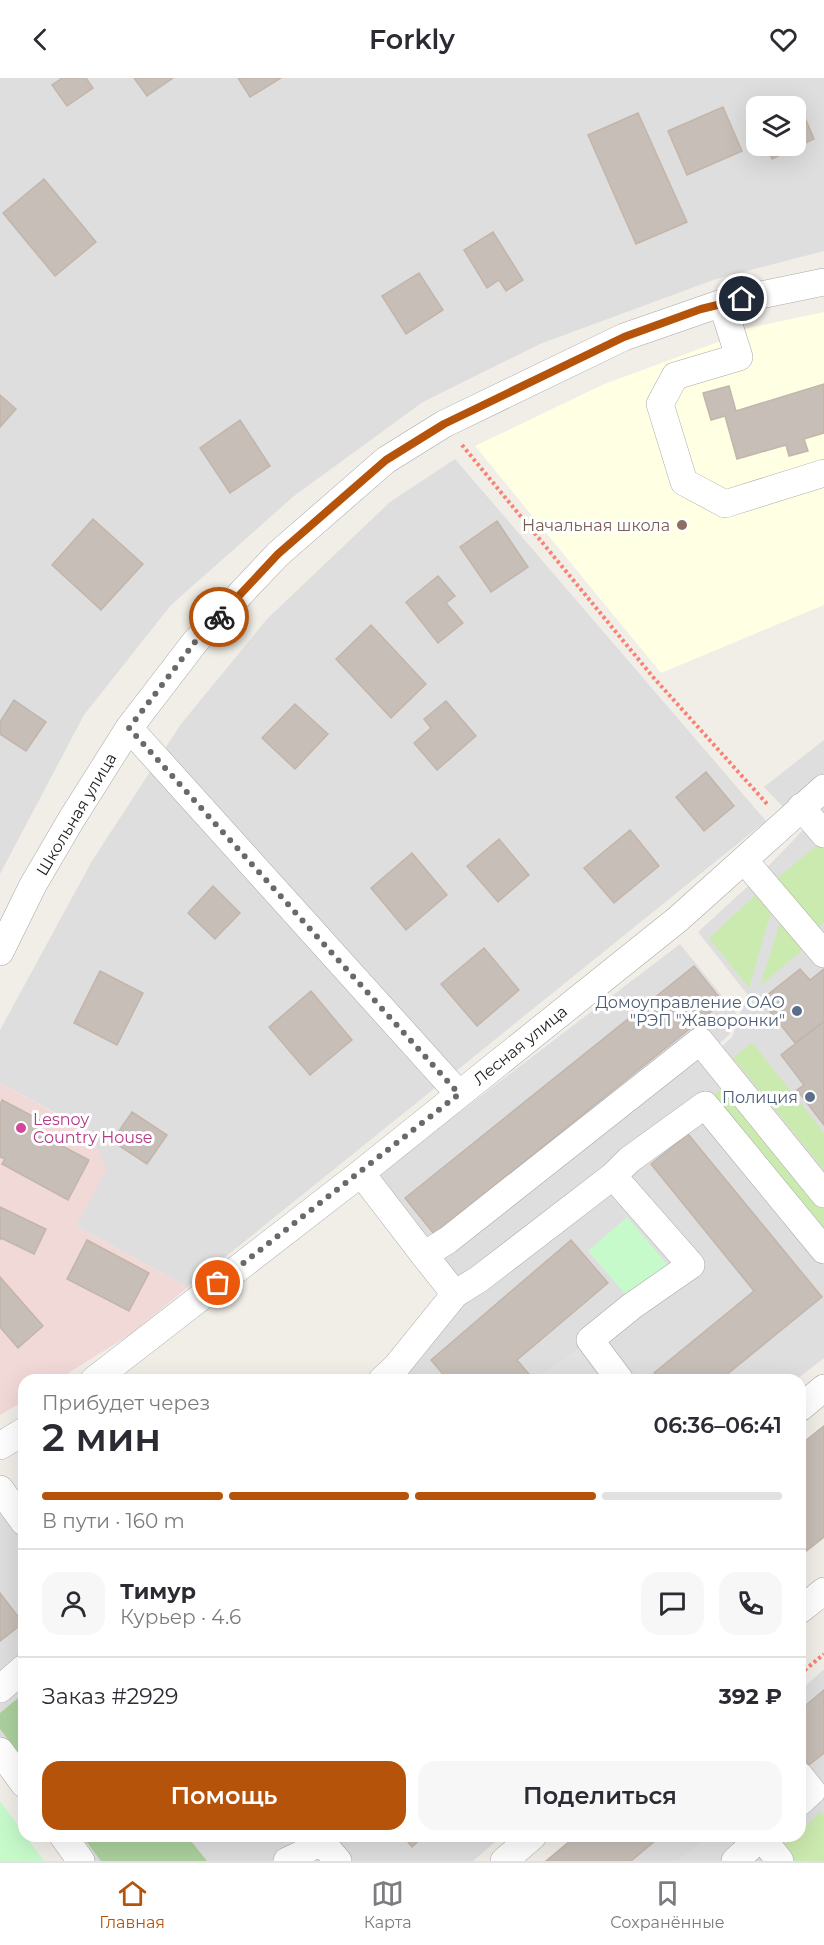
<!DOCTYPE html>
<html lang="ru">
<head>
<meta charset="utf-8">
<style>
	:root { --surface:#fff; --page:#f7f7f7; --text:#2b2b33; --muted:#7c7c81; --line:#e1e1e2; --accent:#b45309 }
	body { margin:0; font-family:Montserrat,sans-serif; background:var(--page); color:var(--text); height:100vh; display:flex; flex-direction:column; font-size:22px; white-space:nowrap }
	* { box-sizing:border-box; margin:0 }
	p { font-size:20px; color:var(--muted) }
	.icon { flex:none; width:33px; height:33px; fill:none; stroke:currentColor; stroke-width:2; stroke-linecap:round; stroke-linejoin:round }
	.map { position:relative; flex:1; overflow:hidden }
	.sheet { position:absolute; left:18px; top:1296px; width:788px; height:468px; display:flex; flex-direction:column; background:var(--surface); border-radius:18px; box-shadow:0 6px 24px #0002 }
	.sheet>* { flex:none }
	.controls { position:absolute; left:746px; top:18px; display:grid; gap:12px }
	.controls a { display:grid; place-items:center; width:60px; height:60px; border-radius:12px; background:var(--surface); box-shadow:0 6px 24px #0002; font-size:30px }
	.pin { position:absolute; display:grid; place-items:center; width:51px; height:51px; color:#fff; margin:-26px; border:3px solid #fff; border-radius:50%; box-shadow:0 2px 6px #0007 }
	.courier { position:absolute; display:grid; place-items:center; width:60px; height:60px; margin:-30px; border:4px solid #b45309; border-radius:50%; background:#fff; color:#222; box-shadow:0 2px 8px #0007 }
	.head em { font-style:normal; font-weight:600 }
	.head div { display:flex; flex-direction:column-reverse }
	.head { display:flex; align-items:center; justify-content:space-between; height:102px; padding:0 24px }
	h1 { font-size:39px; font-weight:600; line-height:45px }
	.bar { display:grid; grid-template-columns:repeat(4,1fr); gap:9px 6px; align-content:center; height:72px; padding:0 24px }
	.bar i { height:8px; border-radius:4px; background:var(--line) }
	.bar .current { background:var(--accent) }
	.bar p { grid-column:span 4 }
	.line { display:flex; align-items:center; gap:15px; padding:0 24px; border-top:2px solid var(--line) }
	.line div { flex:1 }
	.round { display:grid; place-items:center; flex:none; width:63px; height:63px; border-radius:18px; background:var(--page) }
	.primary-button { display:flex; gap:12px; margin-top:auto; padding:12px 24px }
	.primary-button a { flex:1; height:69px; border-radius:18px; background:var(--accent); color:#fff; font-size:24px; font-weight:600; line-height:69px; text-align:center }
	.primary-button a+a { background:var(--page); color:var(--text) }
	header { display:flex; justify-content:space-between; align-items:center; height:78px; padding:0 24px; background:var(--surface); font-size:27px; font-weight:600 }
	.menu { display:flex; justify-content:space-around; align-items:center; height:84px; border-top:2px solid var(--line); background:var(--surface); font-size:16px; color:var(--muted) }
	.menu a { display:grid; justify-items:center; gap:3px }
	.menu .current { color:var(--accent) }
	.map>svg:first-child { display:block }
</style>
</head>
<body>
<header><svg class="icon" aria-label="back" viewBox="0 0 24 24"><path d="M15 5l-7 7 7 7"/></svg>Forkly<svg class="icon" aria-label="heart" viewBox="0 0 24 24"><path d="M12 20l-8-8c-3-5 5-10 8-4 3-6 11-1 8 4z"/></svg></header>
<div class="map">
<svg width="824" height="1783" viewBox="0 0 824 1783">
	<rect width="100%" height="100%" fill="#f1eee8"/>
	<!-- residential -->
	<path fill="#dfdede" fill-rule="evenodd" d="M0 0H824V173L716 201 540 266 423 324 294 418 171 527 84 637 0 796ZM756 28H795V68H756Z
		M455 381 766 743 188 1209 76 1148 89 1053 0 1005V952L92 783 181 646 267 541 390 424Z
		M824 662V1097L721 969 732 959 747 916 698 854 758 799 804 751 764 709Z
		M680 866 736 935 729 957 703 980 824 1136V1280L796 1302H375L455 1216 364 1107Z
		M0 1433 24 1462V1701L0 1668Z
		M824 1591V1783H606L634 1758H800V1613Z
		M67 1758H502L473 1783H85Z"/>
	<!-- commercial -->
	<path fill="#f1d9d8" d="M0 1005 89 1054 107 1091 76 1148 188 1209 131 1256 57 1302H24V1323L0 1337Z"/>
	<!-- education -->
	<path fill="#feffe3" d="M824 234V527L661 595 475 368 602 307 718 264 744 259V251Z"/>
	<!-- grass -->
	<path fill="#cbeaaf" d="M822 763 824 765V844L814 859 770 806Z
		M763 810 774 824 749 910 709 860Z
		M783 835 808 867 760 908Z
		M752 964 824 1055V1092L733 980Z
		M728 1006 824 1124V1163L709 1020Z
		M821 1733 824 1737V1783H794L783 1768 794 1758H800V1753Z"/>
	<!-- forest -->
	<path fill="#abd09d" d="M24 1615V1682L0 1651V1635Z
		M82 1758H187L207 1783H101Z"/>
	<!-- park -->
	<path fill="#c6facb" d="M627 1139 678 1199 639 1232 588 1173Z
		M0 1723 44 1783H0Z"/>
	<!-- parking -->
	<path fill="#e1e1e1" d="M590 1262 620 1302H541L539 1298Z
		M708 1758H745L747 1761 720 1783H677Z"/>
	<!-- building -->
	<path fill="#c6beb7" stroke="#c3b5aa" stroke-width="1.5" d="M62 0H86L93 10 67 28 52 7Z
		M134 0H173L147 18Z
		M238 0H281L250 19Z
		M797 21 814 61 772 81 766 68H795V28H781Z
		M723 29 742 73 687 97 668 53Z
		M638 35 687 144 636 166 588 57Z
		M44 101 96 164 55 198 3 135Z
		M493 154 523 202 506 213 499 202 487 210 464 172Z
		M419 195 443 232 406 256 382 218Z
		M824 306V355L804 361 808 373 789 378 786 367 737 381 725 338 711 342 703 315 729 308 736 333Z
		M0 317 16 331 0 349Z
		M240 342 270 388 230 415 200 370Z
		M93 441 143 486 101 532 52 487Z
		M497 443 528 489 491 514 460 469Z
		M438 498 455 518 446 525 463 545 438 565 406 524Z
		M371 547 426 606 391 640 336 581Z
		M14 622 46 644 26 673 0 656V644Z
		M446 623 476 658 437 692 414 665 431 650 424 641Z
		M295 626 328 656 295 691 262 660Z
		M706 694 734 728 704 753 676 719Z
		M630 752 659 788 614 825 584 790Z
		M499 761 529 797 498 824 467 788Z
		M412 775 447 817 406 852 371 810Z
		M213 808 240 835 215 861 188 835Z
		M484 870 519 912 477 948 441 906Z
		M694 888 723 924 434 1156 405 1120Z
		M800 891 810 902 824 891V945L823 944 795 965 761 922Z
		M100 893 143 915 117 967 74 945Z
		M311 913 352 962 310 997 269 949Z
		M823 944 824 945V1047L797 1012 804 1007 781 977Z
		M2 1022 42 1043 36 1054 89 1082 68 1122 2 1086 5 1081 0 1079V1027Z
		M132 1034 167 1057 147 1086 112 1063Z
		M688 1056 822 1219 720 1302H659L654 1295 754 1213 651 1086Z
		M0 1129 46 1151 34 1176 1 1160 0 1162Z
		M87 1162 149 1195 129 1233 67 1201Z
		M571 1162 608 1205 517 1282 534 1302H448L431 1282Z
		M0 1199 43 1248 18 1270 0 1249Z
		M824 1348V1459L800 1478V1367Z
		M0 1515 23 1545 0 1563Z
		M824 1612V1675L809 1687 800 1674V1632Z
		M403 1758H424L412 1769Z
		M576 1758H661L631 1783H546Z"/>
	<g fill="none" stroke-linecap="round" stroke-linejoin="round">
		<!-- minor casing -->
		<g stroke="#a8a8a8" stroke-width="28">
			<path id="minor" d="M722 225 739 279 675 298 660 326 684 404 725 426 824 395
				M129 650 459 1016
				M801 729 824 756
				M744 782 824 876
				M0 874 33 807 71 742 129 650 195 564 278 476 386 382 444 346 624 259 722 225 824 204
				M361 1095 424 1177 448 1162 700 963 824 1116
				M613 1098 691 1187 632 1228 590 1262 620 1302
				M424 1177 455 1216 479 1201 613 1098 629 1082 705 1027 824 1172
				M94 1302 361 1095 678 841 824 710
				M382 1302 396 1289 455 1216
				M800 1330 824 1310
				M0 1368 24 1353
				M0 1411 24 1444
				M800 1532 824 1513
				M0 1611 24 1590
				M0 1673 24 1706
				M800 1698 812 1713 800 1724
				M63 1758 81 1783
				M761 1759 780 1783
				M287 1783 302 1776 319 1761 338 1783
				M504 1783 533 1758
				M735 1783 762 1758"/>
		</g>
		<!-- path -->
		<path stroke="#f98171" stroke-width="4" stroke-dasharray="3 3" stroke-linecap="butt" d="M462 367 653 599 768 727
			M800 1596 824 1576"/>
		<!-- minor -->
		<use href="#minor" stroke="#fff" stroke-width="27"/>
	</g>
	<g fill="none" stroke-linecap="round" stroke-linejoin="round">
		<!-- done -->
		<path stroke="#6a6967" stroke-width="6" stroke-dasharray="0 10.8" d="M218 1205 459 1016 129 650 195 564 219 539"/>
		<!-- route -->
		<path stroke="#b45309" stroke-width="8" d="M219 539 278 476 386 382 444 346 624 259 701 231 742 221"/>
	</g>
	<!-- markers -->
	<circle fill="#8d6e63" stroke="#fff" stroke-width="2" cx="682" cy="447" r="6"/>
	<g fill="#5c6f8a" stroke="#fff" stroke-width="2">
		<circle cx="797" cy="933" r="6"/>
		<circle cx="810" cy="1019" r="6"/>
	</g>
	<circle fill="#d1479c" stroke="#fff" stroke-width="2" cx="21" cy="1050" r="6"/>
	<g text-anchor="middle" stroke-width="6" stroke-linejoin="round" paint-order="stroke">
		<!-- education labels -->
		<g font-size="16" fill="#785e54" stroke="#fff" text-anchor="end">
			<text x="670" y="453">Начальная школа</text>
		</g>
		<!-- street labels -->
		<g font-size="16" fill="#212121" stroke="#fff">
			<text transform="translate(76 736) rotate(-59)" y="6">Школьная улица</text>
			<text transform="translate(520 967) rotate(-39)" y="6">Лесная улица</text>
		</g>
		<!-- service labels -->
		<g font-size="16" fill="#4e5e75" stroke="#fff" text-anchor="end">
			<text x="785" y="930">Домоуправление ОАО<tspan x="785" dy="18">"РЭП "Жаворонки"</tspan></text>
			<text x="798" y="1025">Полиция</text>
		</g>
		<!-- hotel labels -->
		<g font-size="16" fill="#b23c85" stroke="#fff" text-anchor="start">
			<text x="33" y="1047">Lesnoy<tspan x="33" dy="18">Country House</tspan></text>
		</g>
	</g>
</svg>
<div class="controls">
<a><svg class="icon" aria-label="layers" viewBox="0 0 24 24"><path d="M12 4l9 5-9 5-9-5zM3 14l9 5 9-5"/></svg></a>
</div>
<div class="pin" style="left:218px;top:1205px;background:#ea580c"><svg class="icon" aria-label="bag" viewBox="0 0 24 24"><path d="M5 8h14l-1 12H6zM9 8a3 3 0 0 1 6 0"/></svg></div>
<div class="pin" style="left:742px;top:221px;background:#1f2937"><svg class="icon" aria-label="home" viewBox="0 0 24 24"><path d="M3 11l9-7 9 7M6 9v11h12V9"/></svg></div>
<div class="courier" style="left:219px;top:539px"><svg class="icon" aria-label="bike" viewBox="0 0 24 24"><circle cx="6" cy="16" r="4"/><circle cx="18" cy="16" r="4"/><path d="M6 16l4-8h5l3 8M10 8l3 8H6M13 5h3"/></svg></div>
<section class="sheet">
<div class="head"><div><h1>2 мин</h1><p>Прибудет через</p></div><em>06:36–06:41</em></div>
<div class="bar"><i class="current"></i><i class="current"></i><i class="current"></i><i></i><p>В пути · 160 m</p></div>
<div class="line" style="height:108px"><a class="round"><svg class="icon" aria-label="person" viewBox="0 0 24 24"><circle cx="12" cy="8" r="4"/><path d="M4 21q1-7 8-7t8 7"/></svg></a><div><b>Тимур</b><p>Курьер · 4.6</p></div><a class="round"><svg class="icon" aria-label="chat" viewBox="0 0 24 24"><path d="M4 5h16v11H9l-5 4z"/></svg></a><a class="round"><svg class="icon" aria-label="phone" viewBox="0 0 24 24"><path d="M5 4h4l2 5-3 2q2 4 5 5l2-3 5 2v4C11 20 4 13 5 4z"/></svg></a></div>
<div class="line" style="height:78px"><div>Заказ #2929</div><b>392 ₽</b></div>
<div class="primary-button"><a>Помощь</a><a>Поделиться</a></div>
</section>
</div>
<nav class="menu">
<a class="current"><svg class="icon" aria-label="home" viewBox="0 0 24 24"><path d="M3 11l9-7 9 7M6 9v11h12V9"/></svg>Главная</a>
<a><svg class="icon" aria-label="map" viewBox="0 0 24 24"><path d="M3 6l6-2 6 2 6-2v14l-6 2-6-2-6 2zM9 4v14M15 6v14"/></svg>Карта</a>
<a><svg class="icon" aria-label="saved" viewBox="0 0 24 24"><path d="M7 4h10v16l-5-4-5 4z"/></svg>Сохранённые</a>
</nav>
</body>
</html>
